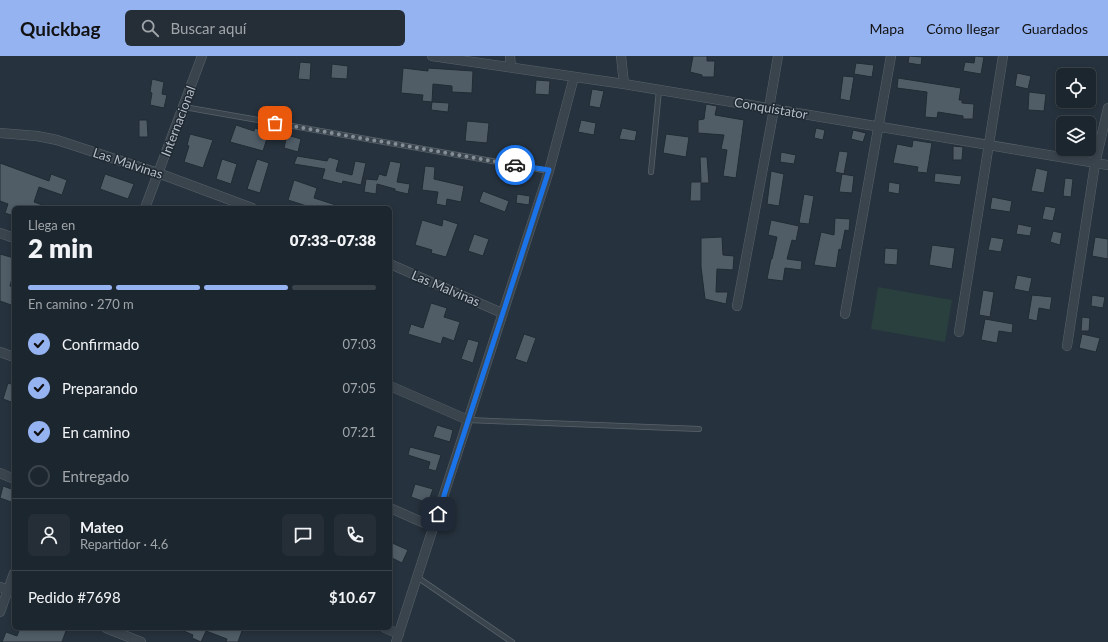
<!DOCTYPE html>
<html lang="es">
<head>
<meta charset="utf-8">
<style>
	:root { --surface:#1c262e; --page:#252e36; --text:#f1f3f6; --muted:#a0a5aa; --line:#3a434a; --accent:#95b2f1 }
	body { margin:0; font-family:Lato,sans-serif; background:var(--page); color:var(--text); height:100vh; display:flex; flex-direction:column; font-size:15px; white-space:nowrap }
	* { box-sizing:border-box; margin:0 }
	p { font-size:13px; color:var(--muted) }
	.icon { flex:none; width:22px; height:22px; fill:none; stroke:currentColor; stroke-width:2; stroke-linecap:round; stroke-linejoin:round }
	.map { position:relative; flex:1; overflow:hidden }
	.panel { position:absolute; left:12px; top:150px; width:380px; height:424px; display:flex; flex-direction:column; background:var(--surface); border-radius:6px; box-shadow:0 2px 6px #0003,0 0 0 1px var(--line) }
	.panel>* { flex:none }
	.controls { position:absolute; left:1056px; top:12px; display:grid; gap:8px }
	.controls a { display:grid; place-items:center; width:40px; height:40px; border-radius:6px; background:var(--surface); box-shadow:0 2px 6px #0003,0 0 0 1px var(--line); font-size:20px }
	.pin { position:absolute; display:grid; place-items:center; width:34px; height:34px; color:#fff; margin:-17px; border-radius:8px; box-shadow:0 2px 6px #0006 }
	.courier { position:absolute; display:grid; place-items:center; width:40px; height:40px; margin:-20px; border:3px solid #1a73e8; border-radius:50%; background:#fff; color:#222; box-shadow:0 1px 5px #0007 }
	.headline em { font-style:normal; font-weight:800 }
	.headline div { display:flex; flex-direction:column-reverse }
	.headline { display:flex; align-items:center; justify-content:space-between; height:68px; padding:0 16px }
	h1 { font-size:26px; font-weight:800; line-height:30px }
	.bar { display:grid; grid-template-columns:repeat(4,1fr); gap:6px 4px; align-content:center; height:48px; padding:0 16px }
	.bar i { height:5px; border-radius:3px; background:var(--line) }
	.bar .current { background:var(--accent) }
	.bar p { grid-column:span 4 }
	.line { display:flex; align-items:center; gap:10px; padding:0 16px; border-top:1px solid var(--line) }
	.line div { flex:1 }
	.round { display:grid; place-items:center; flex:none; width:42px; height:42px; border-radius:6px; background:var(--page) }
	ol { padding:0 16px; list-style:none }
	li { display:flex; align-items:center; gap:12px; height:44px }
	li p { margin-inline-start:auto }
	li .icon { padding:4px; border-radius:50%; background:var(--accent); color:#111; stroke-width:4 }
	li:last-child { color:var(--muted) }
	li i { width:22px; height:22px; border:2px solid var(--line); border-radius:50% }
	header { display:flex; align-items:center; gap:24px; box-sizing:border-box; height:56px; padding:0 20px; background:var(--accent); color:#111 }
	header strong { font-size:19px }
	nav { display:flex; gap:22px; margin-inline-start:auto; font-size:14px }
	.search { width:280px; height:36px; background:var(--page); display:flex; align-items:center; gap:10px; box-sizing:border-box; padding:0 14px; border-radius:6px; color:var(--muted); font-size:15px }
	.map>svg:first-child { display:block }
</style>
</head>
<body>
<header>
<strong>Quickbag</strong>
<div class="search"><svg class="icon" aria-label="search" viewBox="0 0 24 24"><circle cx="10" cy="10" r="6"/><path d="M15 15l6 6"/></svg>Buscar aquí</div>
<nav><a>Mapa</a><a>Cómo llegar</a><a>Guardados</a></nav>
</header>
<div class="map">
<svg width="1108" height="586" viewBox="0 0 1108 586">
	<rect width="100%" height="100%" fill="#26323d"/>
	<!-- pitch -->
	<path fill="#29403f" d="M878 231 952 244 945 286 871 273Z"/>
	<!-- building -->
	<path fill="#505d67" stroke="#212b34" d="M693 0H707V5H715L714 21H702V19L690 16Z
		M909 0 922 1 921 9 908 7Z
		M975 0 984 1 981 18 963 15 965 6 974 7Z
		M300 6 311 7 310 24 298 23Z
		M856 7 874 9 872 21 854 18Z
		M332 8 348 10 347 23 331 22Z
		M403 12 428 15V12L473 15 472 37 452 36V30L433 28 432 46 422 45 423 39 401 37Z
		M1017 17 1031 20 1028 33 1015 30Z
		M843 20 854 21 850 45 840 43Z
		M898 22 961 32 959 44H962V47L974 48 973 63H963V60L938 56 937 62 925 61 927 36 897 32Z
		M152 23 164 26 162 38 167 39 164 52 150 49 152 37 150 36Z
		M536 24 550 25 549 39 535 38Z
		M592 33 604 35 600 52 589 50Z
		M1029 36 1046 38 1044 55 1028 54Z
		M432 46 449 47 448 56 431 54Z
		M706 48 717 50 715 59 744 64 736 122 723 120 727 94 721 93 724 79 698 77V64L704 63Z
		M139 64H147L148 81H139Z
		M581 64 596 67 594 79 578 76Z
		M467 65 489 67 487 87 465 85Z
		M236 69 254 75 255 72 269 76 263 95 230 86Z
		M622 72 637 75 635 85 619 83Z
		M816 72 825 74 823 84 814 82Z
		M853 74 866 77 863 86 851 83Z
		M190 78 213 84 203 112 184 106 189 90 187 89Z
		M666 78 689 81 686 101 663 97Z
		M287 79 301 83 298 96 284 92Z
		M913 84 932 87 927 117 917 116 918 111 893 107 897 88 912 91Z
		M953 90 963 91 962 104H953Z
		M839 95 848 96 844 118 835 116Z
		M781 96 796 99 794 108 780 106Z
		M297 100 327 105 329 101 339 104 336 115 352 119 355 105 366 107 361 129 343 125 342 128 322 123 325 113 294 108Z
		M700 101H707L709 127H701V145H690L691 126H701Z
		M222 103 237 108 231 128 216 123Z
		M257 103 269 107 260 137 247 133Z
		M390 105 401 107 397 126 410 128 408 138 395 135V133L377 128 376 138 364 136 366 123 377 124 379 118 386 120Z
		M0 107 49 125 51 118 67 124 62 139 39 131 34 146 48 151V152H14V160L5 157 8 148 0 145Z
		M425 110 435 111 434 123 464 130 461 146 447 143 446 150 436 148 438 136 422 134Z
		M1036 112 1048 115 1044 137 1031 135Z
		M771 115 784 118 779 150 767 148Z
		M935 117 962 120 960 129 934 126Z
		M105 118 134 128 128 143 100 133Z
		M842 118 854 120 852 137 839 136Z
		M1065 122 1073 123 1071 141 1063 140Z
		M294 124 317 132 314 142 339 150V152H313L288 144Z
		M889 126 900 128 899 138 888 136Z
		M483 135 509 145 505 156 479 146Z
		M517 138 530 140 529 149 516 147Z
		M804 138 814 140 809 168 799 167Z
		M992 141 1012 145 1010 156 990 153Z
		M1045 150 1056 152 1053 165 1042 163Z
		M835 162 850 163 849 175 845 174 841 194 839 193 836 212 814 209 821 176 834 179Z
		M443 163 458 168 446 201 431 197 432 194 415 189 422 164 442 170Z
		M771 164 799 170 796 185 792 184 787 203 802 205 801 214 785 212 783 225 767 223 771 203H772L777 181 768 179Z
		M1018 168 1032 171 1030 180 1016 178Z
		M1053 175 1062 177 1060 189 1050 186Z
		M474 178 489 183 483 200 468 195Z
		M722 181 723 199 734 200 733 214 717 213 716 236H728L726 248 705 243 701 211V182Z
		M991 181 1004 183 1001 196 988 194Z
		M1095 181 1108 183V203L1092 200Z
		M932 189 955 192 952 213 929 209Z
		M885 192 898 193 897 209 884 208Z
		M0 198 14 202V215L10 230 14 232V250L0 245Z
		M1017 219 1032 222 1029 236 1014 233Z
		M983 234 994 236 990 261 979 259Z
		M1032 239 1052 241 1050 254 1039 252 1037 265 1028 263Z
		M1092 239 1105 241 1103 252 1091 250Z
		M431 247 447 252 444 261 460 266 454 285 443 281 441 288 408 278 411 268 423 272Z
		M1082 261 1090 262 1089 275H1081Z
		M985 263 1013 268 1012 277 999 275 997 287 981 284Z
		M524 278 536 282 527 307 515 303Z
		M1082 278 1100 282 1096 296 1079 292Z
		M468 283 479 286 473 307 461 303Z
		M8 327 14 329V347L3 343Z
		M437 369 453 374 450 386 433 381Z
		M410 391 441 399 436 415 428 413 430 406 408 399Z
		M415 428 433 433 428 447 411 441Z
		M3 430 14 434V447L0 442Z
		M390 486 408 494 402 507 390 501Z
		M20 572H67L62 586H2L6 576 17 580Z
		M177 572H243L238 586H226L227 583 206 575 201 586 192 582 193 579Z"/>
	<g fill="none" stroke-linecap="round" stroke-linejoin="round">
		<!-- service casing -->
		<g stroke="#58626b" stroke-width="6">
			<path id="service" d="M184 51 549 115
				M651 116 659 34
				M468 364 699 373
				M417 521 512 586"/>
		</g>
		<!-- minor casing -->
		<g stroke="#58626b" stroke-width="10">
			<path id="minor" d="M432 0 624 28 1108 109
				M510 0 511 11
				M621 0 624 28
				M769 52 778 0
				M0 77 37 80 57 84 158 117 252 152
				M145 152 202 0
				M0 177 14 182
				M390 208 502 257
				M737 250 774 53
				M845 258 891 0
				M959 276 1003 0
				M1067 290 1095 108 1108 52
				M0 296 14 301
				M390 330 468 364
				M0 417 14 423
				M390 452 433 471
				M0 531 14 536
				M0 556 14 517
				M106 572 141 586
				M385 572 399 578
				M396 586 549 115 574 21"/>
		</g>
		<!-- service -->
		<use href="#service" stroke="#3a444d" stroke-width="4.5"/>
		<!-- minor -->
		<use href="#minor" stroke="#3a444d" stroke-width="9"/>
	</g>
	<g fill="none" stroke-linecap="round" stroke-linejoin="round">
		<!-- done -->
		<path stroke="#848e97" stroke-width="4" stroke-dasharray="0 7.2" d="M275 67 515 109"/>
		<!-- route -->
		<path stroke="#1a73e8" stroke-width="5" d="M438 458 549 114 515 109"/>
	</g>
	<g text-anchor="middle" stroke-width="3" stroke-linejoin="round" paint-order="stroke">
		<!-- street labels -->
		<g font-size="13" fill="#b6bfc8" stroke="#1f2932">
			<text transform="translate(771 52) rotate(10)" y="5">Conquistator</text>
			<text transform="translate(178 65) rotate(-69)" y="5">Internacional</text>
			<text transform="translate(128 107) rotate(18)" y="5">Las Malvinas</text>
			<text transform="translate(446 232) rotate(23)" y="5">Las Malvinas</text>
		</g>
	</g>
</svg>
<div class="controls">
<a><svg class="icon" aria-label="locate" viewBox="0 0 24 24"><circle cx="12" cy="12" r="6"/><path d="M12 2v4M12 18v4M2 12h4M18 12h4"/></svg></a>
<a><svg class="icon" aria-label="layers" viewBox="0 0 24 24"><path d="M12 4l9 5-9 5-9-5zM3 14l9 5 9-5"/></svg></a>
</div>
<div class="pin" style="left:275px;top:67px;background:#ea580c"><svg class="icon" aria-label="bag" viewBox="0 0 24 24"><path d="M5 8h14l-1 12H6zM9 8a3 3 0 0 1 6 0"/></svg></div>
<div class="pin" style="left:438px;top:458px;background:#1f2937"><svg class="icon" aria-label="home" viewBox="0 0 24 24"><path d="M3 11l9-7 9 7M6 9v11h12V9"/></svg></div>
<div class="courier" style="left:515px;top:109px"><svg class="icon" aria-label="car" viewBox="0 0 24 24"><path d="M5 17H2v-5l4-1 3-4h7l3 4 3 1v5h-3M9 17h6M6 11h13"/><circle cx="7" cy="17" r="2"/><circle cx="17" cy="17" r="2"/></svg></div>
<section class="panel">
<div class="headline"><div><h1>2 min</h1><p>Llega en</p></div><em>07:33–07:38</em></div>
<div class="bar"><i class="current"></i><i class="current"></i><i class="current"></i><i></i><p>En camino · 270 m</p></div>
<ol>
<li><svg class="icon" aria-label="check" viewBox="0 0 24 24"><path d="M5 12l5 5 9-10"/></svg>Confirmado<p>07:03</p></li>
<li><svg class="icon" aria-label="check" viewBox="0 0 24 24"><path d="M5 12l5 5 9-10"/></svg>Preparando<p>07:05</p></li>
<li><svg class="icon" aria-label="check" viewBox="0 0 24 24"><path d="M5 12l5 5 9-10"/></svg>En camino<p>07:21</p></li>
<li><i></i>Entregado</li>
</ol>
<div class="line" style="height:72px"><a class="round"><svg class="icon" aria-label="person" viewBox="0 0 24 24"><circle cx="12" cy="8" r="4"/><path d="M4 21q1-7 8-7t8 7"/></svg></a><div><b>Mateo</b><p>Repartidor · 4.6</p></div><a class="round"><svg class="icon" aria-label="chat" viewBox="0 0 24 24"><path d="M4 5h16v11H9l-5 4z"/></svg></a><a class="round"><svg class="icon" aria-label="phone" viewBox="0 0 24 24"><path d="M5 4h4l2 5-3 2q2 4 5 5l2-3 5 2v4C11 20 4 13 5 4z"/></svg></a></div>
<div class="line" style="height:52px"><div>Pedido #7698</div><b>$10.67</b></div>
</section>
</div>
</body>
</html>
